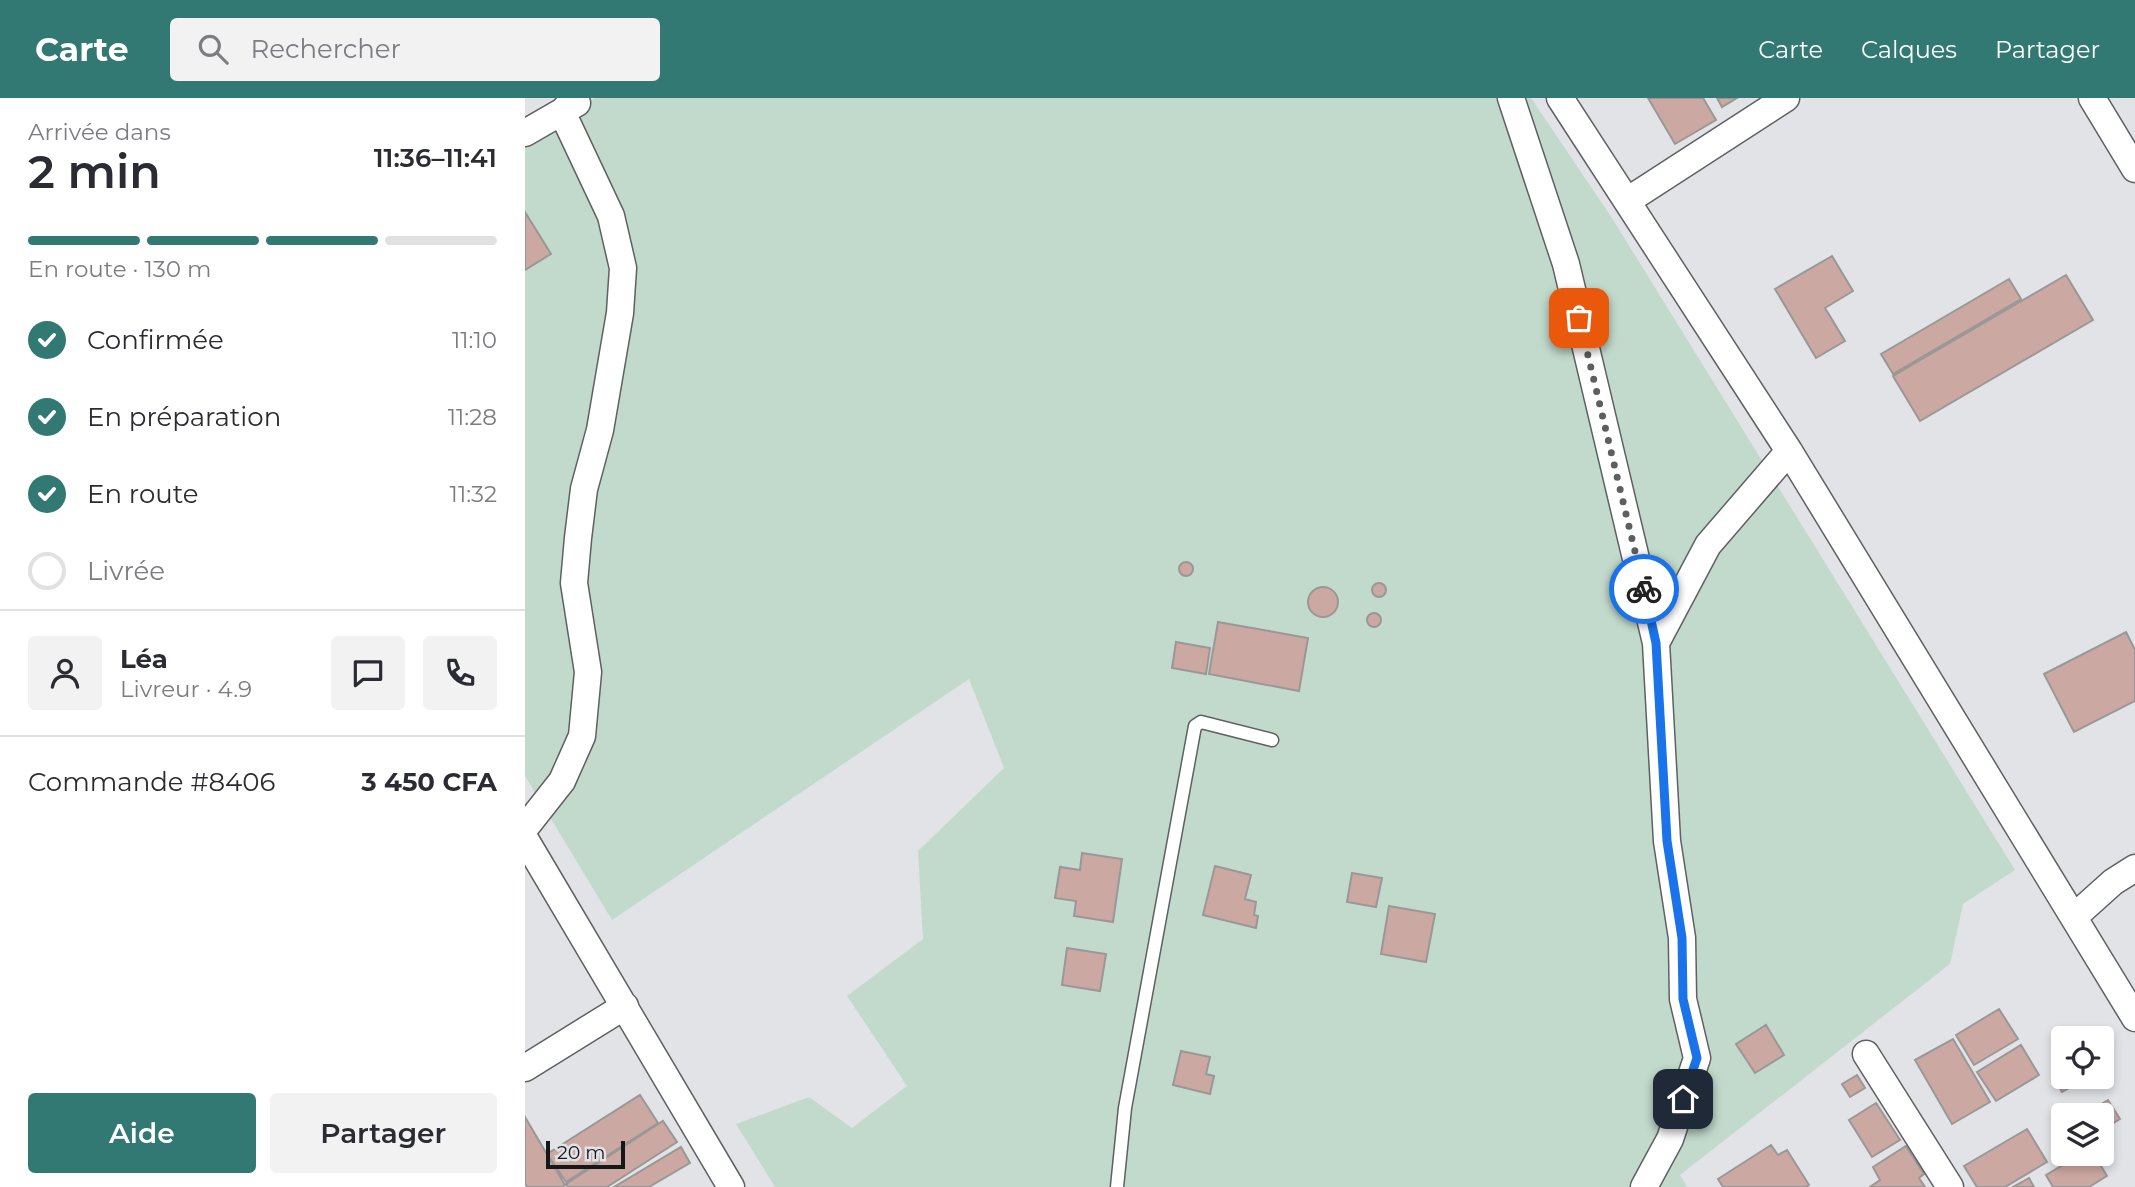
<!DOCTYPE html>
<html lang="fr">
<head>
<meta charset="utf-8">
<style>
	:root { --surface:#fff; --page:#f2f2f3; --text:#2b2b33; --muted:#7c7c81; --line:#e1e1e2; --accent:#317972 }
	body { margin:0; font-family:Montserrat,sans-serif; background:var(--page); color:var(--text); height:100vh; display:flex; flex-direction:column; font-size:26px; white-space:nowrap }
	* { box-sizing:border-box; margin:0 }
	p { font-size:23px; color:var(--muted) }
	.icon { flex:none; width:38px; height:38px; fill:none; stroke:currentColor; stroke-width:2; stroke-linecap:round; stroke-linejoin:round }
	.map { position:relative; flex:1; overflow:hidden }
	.details { display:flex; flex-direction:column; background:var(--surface); width:525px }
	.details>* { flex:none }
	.tools { position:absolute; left:1526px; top:928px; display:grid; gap:14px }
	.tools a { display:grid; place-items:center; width:63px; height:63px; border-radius:7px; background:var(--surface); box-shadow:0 4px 10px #0003; font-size:35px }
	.scale { position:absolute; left:21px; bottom:18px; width:79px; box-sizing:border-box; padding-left:7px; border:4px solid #161718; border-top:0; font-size:19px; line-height:24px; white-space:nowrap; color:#161718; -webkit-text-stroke:5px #e1e3e6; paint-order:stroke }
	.pin { position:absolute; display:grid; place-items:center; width:60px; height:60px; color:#fff; margin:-30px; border-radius:14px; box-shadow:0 4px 10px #0006 }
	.courier { position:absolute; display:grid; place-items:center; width:70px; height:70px; margin:-35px; border:5px solid #1a73e8; border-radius:50%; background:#fff; color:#222; box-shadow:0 2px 9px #0007 }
	.headline em { font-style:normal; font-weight:600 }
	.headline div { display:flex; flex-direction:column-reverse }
	.headline { display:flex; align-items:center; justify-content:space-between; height:119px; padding:0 28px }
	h1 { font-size:46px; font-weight:600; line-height:52px }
	.bar { display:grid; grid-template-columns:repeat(4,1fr); gap:10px 7px; align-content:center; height:84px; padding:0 28px }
	.bar i { height:9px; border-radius:5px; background:var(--line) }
	.bar .selected { background:var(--accent) }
	.bar p { grid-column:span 4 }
	.line { display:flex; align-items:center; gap:18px; padding:0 28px; border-top:2px solid var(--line) }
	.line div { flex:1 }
	.round { display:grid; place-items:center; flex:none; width:74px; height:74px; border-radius:7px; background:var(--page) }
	ol { padding:0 28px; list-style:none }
	li { display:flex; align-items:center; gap:21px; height:77px }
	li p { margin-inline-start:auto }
	li .icon { padding:7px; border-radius:50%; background:var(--accent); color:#fff; stroke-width:4 }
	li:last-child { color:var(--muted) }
	li i { width:38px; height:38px; border:4px solid var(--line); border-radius:50% }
	.primary-button { display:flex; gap:14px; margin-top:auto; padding:14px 28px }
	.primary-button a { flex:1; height:80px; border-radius:7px; background:var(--accent); color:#fff; font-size:28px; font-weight:600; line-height:80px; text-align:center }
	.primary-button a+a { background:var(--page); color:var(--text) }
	header { display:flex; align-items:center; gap:42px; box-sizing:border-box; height:98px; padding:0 35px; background:var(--accent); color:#fff }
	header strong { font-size:33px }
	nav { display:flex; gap:38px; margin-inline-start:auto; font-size:24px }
	.search { width:490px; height:63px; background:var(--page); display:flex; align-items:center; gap:18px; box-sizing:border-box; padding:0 24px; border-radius:7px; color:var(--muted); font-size:26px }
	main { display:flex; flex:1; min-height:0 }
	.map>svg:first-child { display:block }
</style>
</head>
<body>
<header>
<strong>Carte</strong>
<div class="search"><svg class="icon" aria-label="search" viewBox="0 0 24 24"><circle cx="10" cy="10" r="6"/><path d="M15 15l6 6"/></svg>Rechercher</div>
<nav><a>Carte</a><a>Calques</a><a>Partager</a></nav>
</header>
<main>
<section class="details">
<div class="headline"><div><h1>2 min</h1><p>Arrivée dans</p></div><em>11:36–11:41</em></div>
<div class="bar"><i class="selected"></i><i class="selected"></i><i class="selected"></i><i></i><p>En route · 130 m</p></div>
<ol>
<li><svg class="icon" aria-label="check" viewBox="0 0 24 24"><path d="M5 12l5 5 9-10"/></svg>Confirmée<p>11:10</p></li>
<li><svg class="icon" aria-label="check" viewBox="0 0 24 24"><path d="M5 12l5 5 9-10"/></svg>En préparation<p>11:28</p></li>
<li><svg class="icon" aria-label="check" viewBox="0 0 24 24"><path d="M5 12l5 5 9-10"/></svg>En route<p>11:32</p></li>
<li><i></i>Livrée</li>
</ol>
<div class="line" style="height:126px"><a class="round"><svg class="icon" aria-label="person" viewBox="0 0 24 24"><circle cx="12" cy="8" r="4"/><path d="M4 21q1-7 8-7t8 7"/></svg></a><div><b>Léa</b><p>Livreur · 4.9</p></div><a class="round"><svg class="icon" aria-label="chat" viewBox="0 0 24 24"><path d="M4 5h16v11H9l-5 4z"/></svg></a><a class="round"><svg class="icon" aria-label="phone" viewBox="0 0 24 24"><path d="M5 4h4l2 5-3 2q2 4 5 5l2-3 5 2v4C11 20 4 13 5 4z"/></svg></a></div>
<div class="line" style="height:91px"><div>Commande #8406</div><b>3 450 CFA</b></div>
<div class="primary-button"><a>Aide</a><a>Partager</a></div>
</section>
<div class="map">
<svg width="1610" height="1089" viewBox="0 0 1610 1089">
	<rect width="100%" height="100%" fill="#e1e3e6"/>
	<!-- green -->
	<path fill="#c2dacc" d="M70 0H1006L1087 120 1490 772 1438 806 1425 866 1155 1077 1162 1089H250L211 1026 284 999 327 1030 382 988 322 898 398 841 393 753 479 670 444 581 87 822 0 678V44Z"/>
	<!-- building -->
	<path fill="#cca8a2" stroke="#9b9796" stroke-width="2" d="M1123 0H1178L1191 22 1150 46Z
		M1192 0H1212L1197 9Z
		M0 114 26 156 0 172Z
		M1307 158 1328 193 1300 210 1320 243 1291 260 1250 191Z
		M1541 177 1568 222 1395 323 1368 278Z
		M1484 181 1496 201 1368 276 1356 256Z
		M654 471a7 7 0 1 1 14 0a7 7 0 1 1-14 0Z
		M847 492a7 7 0 1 1 14 0a7 7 0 1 1-14 0Z
		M783 504a15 15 0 1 1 30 0a15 15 0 1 1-30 0Z
		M842 522a7 7 0 1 1 14 0a7 7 0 1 1-14 0Z
		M693 524 783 540 774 593 684 576Z
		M1601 534 1610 552V603L1549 634 1519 576Z
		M651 544 685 550 681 576 647 570Z
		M557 755 597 761 588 824 549 818 551 803 530 800 535 769 555 772Z
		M690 768 726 777 720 801 731 804 729 817 733 818 731 830 678 817Z
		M827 775 857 780 851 809 822 804Z
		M864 808 910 816 901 864 856 856Z
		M542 850 581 856 575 893 537 887Z
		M1474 911 1493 941 1449 967 1431 937Z
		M1241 927 1259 957 1230 975 1211 946Z
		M1428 941 1465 1004 1427 1026 1390 962Z
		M1496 947 1514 977 1471 1003 1452 974Z
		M656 953 685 959 681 976 689 978 685 996 648 987Z
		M1538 972V978H1566L1537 994 1528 978Z
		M1332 977 1340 990 1325 999 1317 986Z
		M115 997 133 1025 41 1084 22 1056Z
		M1583 1002 1595 1021 1577 1032V1017H1558Z
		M1351 1005 1375 1042 1347 1059 1324 1022Z
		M0 1019 40 1087 37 1089H2L0 1085Z
		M138 1023 152 1044 82 1089H43L41 1086Z
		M1502 1031 1522 1064 1480 1089H1452L1439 1068Z
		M1246 1047 1253 1057 1262 1052 1284 1087 1281 1089H1198L1193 1081Z
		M1381 1048 1399 1076 1394 1080 1400 1089H1345L1355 1082 1348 1069Z
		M156 1049 165 1065 124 1089H89Z
		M1558 1055H1568L1582 1078 1564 1089H1528L1521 1077Z
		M1504 1080 1509 1089H1488Z"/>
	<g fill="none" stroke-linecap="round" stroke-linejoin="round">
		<!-- service casing -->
		<g stroke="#5e6063" stroke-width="15">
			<path id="service" d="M592 1089 600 1010 670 628 676 624 747 642"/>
		</g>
		<!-- minor casing -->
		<g stroke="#5e6063" stroke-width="29">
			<path id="minor" d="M986 0 1041 166 1131 545 1142 743 1157 840 1158 901 1172 960 1145 1041 1119 1089
				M1035 0 1264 353 1610 920
				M1567 0 1610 71
				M0 35 52 5
				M1102 103 1261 0
				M1131 545 1183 447 1264 353
				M0 730 37 683 57 638 63 574 49 485 53 440 59 391 75 332 95 215 98 170 86 118 37 14 50 0
				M0 741 206 1089
				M1549 819 1588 784 1610 770
				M1341 956 1425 1089
				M0 970 100 908"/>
		</g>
		<!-- service -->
		<use href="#service" stroke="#fff" stroke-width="12"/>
		<!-- minor -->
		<use href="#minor" stroke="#fff" stroke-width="26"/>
	</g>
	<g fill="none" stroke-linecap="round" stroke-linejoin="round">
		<!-- done -->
		<path stroke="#5d5e60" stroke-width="7" stroke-dasharray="0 12.6" d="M1054 220 1119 491"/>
		<!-- route -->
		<path stroke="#1a73e8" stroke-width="9" d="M1119 491 1131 545 1142 743 1157 840 1158 901 1172 960 1158 1001"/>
	</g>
</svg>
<div class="tools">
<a><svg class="icon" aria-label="locate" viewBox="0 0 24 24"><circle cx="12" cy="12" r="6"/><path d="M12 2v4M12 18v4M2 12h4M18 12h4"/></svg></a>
<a><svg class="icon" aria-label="layers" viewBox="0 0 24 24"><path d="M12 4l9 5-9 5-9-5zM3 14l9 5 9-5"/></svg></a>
</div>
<div class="scale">20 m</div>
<div class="pin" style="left:1054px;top:220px;background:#ea580c"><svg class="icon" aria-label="bag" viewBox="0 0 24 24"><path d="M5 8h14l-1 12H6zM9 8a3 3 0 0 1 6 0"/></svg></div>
<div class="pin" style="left:1158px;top:1001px;background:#1f2937"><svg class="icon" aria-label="home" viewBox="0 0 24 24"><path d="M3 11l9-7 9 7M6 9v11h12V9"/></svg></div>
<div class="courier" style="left:1119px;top:491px"><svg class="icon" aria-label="bike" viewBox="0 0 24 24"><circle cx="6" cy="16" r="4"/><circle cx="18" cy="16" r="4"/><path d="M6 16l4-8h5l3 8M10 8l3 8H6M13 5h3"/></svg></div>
</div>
</main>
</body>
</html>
